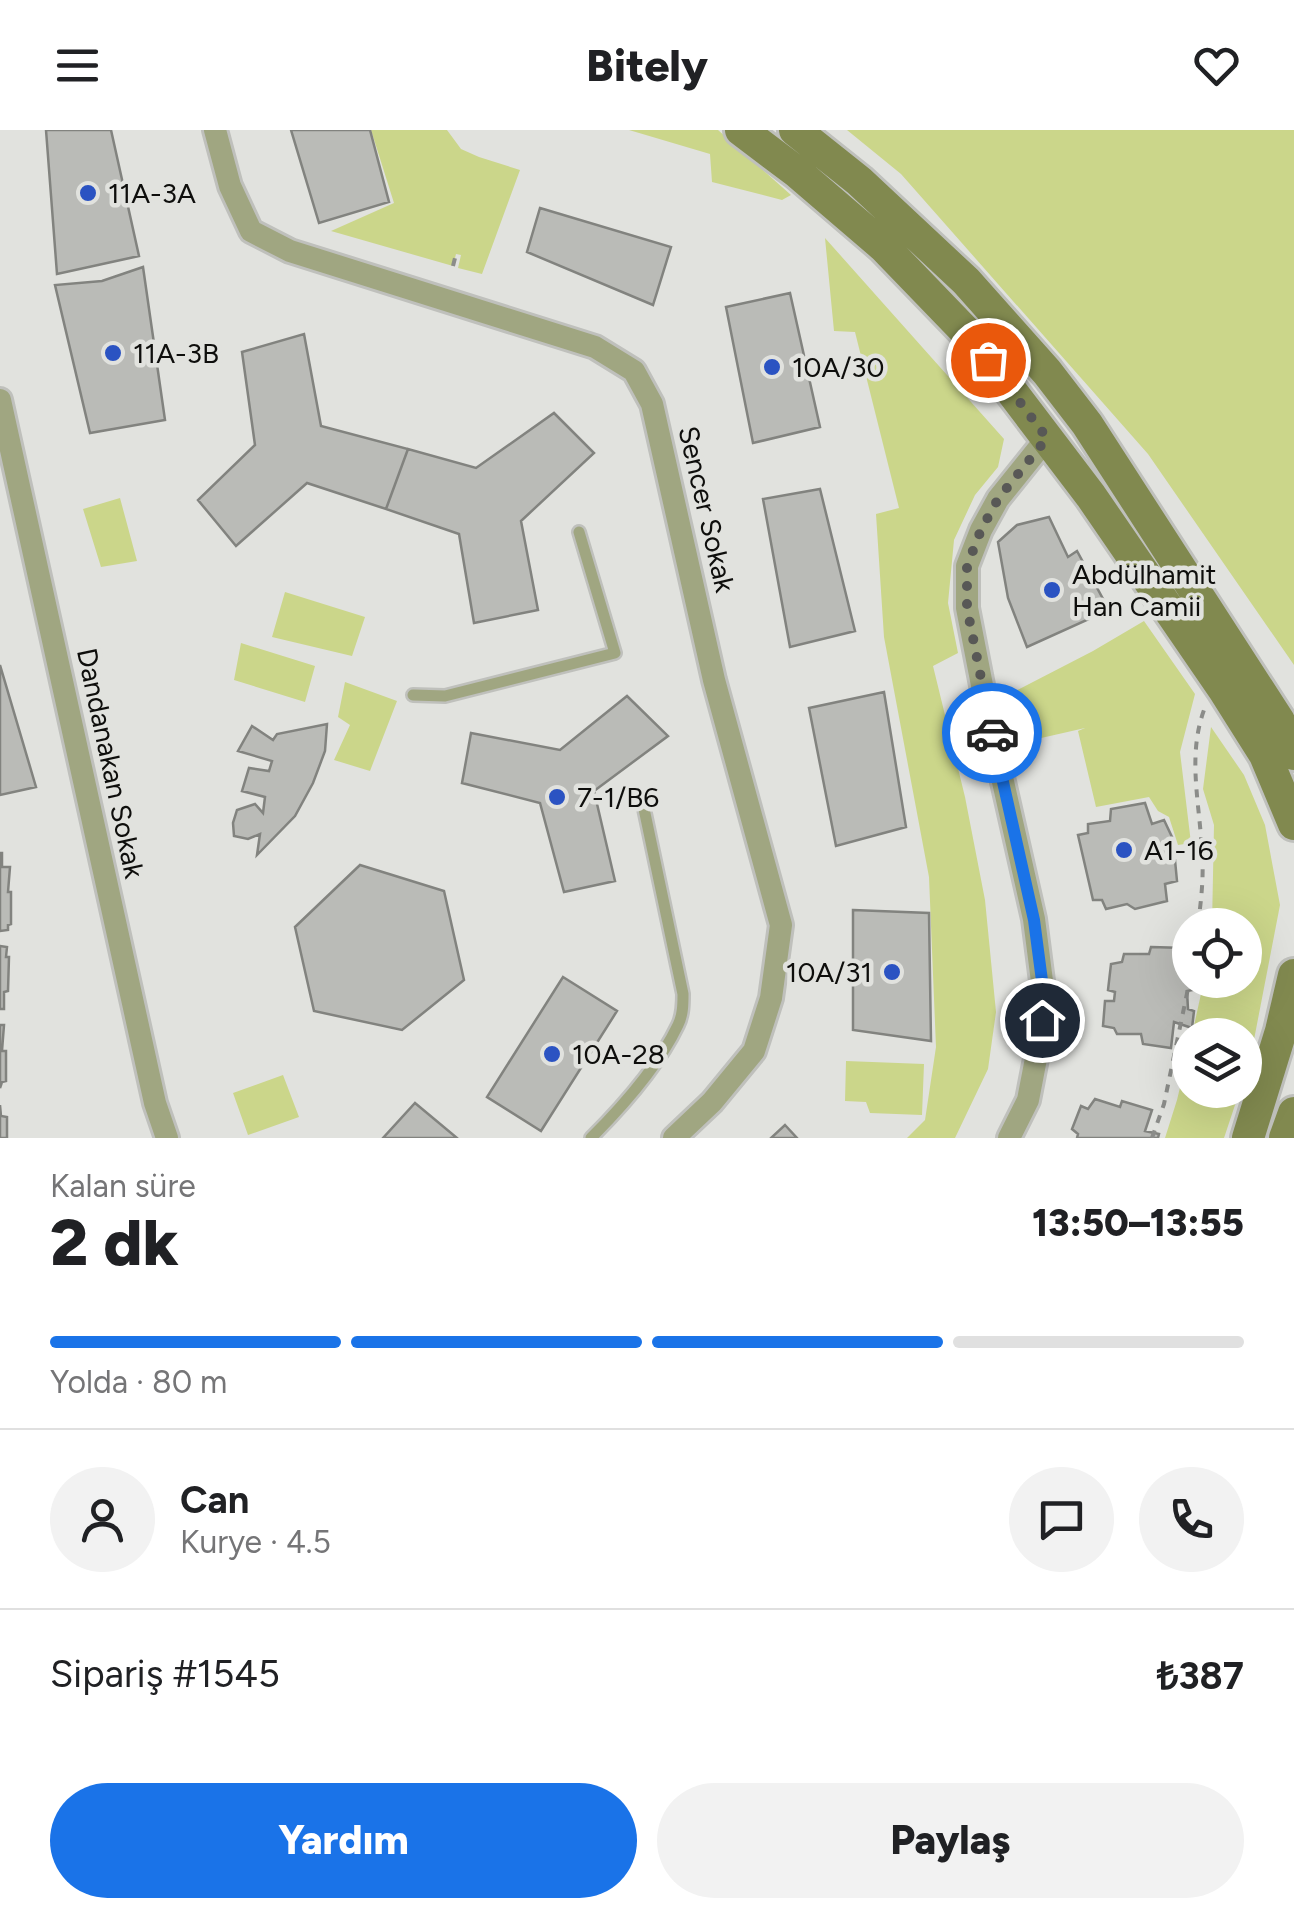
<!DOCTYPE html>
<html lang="tr">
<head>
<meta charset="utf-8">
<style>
	:root { --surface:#fff; --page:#f2f2f2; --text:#202124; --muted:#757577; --line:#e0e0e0; --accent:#1a73e8 }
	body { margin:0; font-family:Figtree,sans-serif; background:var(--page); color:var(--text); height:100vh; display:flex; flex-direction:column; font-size:38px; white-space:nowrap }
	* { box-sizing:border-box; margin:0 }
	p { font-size:32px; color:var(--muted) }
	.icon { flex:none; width:55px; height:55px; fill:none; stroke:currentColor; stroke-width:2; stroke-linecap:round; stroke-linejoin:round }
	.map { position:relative; height:1008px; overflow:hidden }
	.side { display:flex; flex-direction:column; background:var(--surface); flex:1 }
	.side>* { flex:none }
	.tools { position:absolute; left:1172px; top:778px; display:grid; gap:20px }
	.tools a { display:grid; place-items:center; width:90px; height:90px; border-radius:50%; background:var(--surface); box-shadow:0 10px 40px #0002; font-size:50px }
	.pin { position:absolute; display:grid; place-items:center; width:85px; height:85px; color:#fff; margin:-42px; border:5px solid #fff; border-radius:50%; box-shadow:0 2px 10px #0007 }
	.courier { position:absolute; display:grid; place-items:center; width:100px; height:100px; margin:-50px; border:8px solid #1a73e8; border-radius:50%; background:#fff; color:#222; box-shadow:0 2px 12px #0007 }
	.overview em { font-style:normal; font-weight:800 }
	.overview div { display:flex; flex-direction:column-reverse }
	.overview { display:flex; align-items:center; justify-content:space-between; height:170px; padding:0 50px }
	h1 { font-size:65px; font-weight:800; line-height:75px }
	.bar { display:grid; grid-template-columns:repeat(4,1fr); gap:15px 10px; align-content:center; height:120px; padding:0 50px }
	.bar i { height:12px; border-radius:8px; background:var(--line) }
	.bar .on { background:var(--accent) }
	.bar p { grid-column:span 4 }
	.line { display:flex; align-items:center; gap:25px; padding:0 50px; border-top:2px solid var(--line) }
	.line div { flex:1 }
	.round { display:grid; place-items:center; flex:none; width:105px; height:105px; border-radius:52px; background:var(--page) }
	.action { display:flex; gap:20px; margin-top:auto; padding:20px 50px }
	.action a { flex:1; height:115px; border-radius:60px; background:var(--accent); color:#fff; font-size:40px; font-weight:800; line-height:115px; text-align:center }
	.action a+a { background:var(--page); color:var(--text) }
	header { display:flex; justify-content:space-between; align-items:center; height:130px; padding:0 50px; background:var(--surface); font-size:45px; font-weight:800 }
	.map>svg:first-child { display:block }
</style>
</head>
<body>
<header><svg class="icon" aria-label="menu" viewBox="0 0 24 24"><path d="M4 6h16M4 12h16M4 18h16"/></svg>Bitely<svg class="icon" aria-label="heart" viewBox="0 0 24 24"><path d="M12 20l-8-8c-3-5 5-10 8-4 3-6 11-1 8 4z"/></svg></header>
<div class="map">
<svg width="1294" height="1008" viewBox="0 0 1294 1008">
	<rect width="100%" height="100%" fill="#e1e2de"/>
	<!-- green -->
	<path fill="#cbd68a" d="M371 0H447L461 19 479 27 520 40 482 144 458 138 461 125 456 124 453 136 331 101 394 73Z
		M629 0H718L791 65 782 70 712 52 710 24Z
		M847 0H1294V535L1148 324 901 44Z
		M825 108 1004 309 998 337 975 365 954 410 948 473 958 523 933 536 965 667 985 770 996 882 988 939 955 1008H907L925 990 936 917 929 747 884 507 876 384 899 378 855 202 834 201Z
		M120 368 137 431 101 437 83 379Z
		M285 462 365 487 352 526 272 507Z
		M1144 491 1195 564 1180 622 1191 713 1178 715 1169 687 1158 681 1149 667 1096 677 1078 601 1085 598 1015 614 1006 566 1093 521Z
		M241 513 315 536 305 572 234 550Z
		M345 552 397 571 370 641 334 630 350 595 338 587Z
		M1211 597 1244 645 1265 695 1280 775 1252 920 1245 943V905H1192L1204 850H1245V795H1212L1214 695 1203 659Z
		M1190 916V960H1240L1224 1008H1165L1177 970Z
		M846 931 924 934 922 985 870 983 866 972 845 971Z
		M283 945 299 987 248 1005 233 963Z"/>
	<!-- building -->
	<path fill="#babbb7" stroke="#82837f" stroke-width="2.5" d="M46 0H111L139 126 57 144Z
		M291 0H370L389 72 319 93Z
		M540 78 671 117 653 175 527 122Z
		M143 137 165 290 90 303 55 155 102 151Z
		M790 163 820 297 753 313 726 177Z
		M304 204 321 296 408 319 386 379 307 353 236 416 198 370 255 315 242 222Z
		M554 283 594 323 521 391 538 480 474 493 459 404 386 379 408 319 476 338Z
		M820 359 855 501 790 517 763 369Z
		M1049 387 1068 427 1077 421 1109 480 1027 517 1008 468 998 412 1017 395Z
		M0 535 36 657 0 665Z
		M884 562 906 697 836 716 809 578Z
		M627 566 668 606 594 661 615 751 564 762 540 673 462 653 471 603 560 620Z
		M327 594 325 621 313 653 295 686 257 725 260 704 248 709 234 706 233 693 237 680 255 674 263 683 265 667 242 661 249 638 269 641 272 631 238 621 252 596 273 610 277 604Z
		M1145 673 1152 694 1164 690 1172 707 1164 711 1168 729 1175 730 1177 751 1165 754 1167 771 1135 779 1127 774 1106 779 1102 770H1093L1078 705 1088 703V694L1110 691 1111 679Z
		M0 723H2V737H10L8 762H11V794L8 795V800L0 801Z
		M360 735 444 761 464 850 402 900 314 881 295 797Z
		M853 780 929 783 931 911 853 900Z
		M0 816 7 817 6 827H9L8 861 4 862V879H0Z
		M1151 817 1185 818 1184 838 1190 839V850H1198V859L1187 861 1188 879 1194 881 1192 898 1174 892 1171 918 1143 914 1141 904H1117L1114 898 1103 896 1105 871H1114L1115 862 1108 860 1111 834 1122 832 1124 824H1149Z
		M563 847 617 881 541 1001 487 967Z
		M0 895H4L2 921H6V951L2 952 0 958Z
		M1095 969 1120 977 1122 971 1152 980 1145 1001 1159 1004 1158 1008H1077L1078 1004 1072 999 1081 976 1088 979Z
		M415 973 457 1008H383Z
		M0 975 1 986 7 987V1008H0Z
		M785 995 797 1008H771Z"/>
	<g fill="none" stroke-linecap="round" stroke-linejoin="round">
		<!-- lane casing -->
		<g stroke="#bfc0bc" stroke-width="16">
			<path id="lane" d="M413 565 445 566 615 523 579 402
				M591 1008C622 977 659 935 678 895 683 885 683 874 683 864L643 674"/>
		</g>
		<!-- street casing -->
		<g stroke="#bfc0bc" stroke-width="28">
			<path id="street" d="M215 0 230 56 251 101 290 121 595 217 634 241 652 274 714 550 781 795 771 868 754 921 712 972 674 1008
				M0 270 155 973 167 1008
				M1009 1008 1028 970 1039 913 1044 867 1034 789 987 581 967 478V436L981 400 998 369 1047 308"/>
		</g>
		<!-- secondary casing -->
		<g stroke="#bfc0bc" stroke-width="38">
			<path id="secondary" d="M741 0 798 43 883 116 968 204 1091 366 1224 560 1265 625 1294 694
				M795 0 859 51 966 151 1047 242 1087 294 1279 591 1294 624
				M1248 1008 1281 901 1294 845
				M1285 1008 1294 983"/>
		</g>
		<!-- path -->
		<path stroke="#8b8c89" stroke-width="4" stroke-dasharray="8 8" stroke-linecap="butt" d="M453 136 456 124
			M1198 795C1201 771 1204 747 1202 723 1200 674 1187 627 1204 580
			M1152 1008 1164 974 1190 849"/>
		<!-- lane -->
		<use href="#lane" stroke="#a0a681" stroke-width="11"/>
		<!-- street -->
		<use href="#street" stroke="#a0a681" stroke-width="22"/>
		<!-- secondary -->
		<use href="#secondary" stroke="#81894f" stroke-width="32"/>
	</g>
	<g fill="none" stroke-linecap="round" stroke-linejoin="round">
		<!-- done -->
		<path stroke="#585856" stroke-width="10" stroke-dasharray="0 18" d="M988 230 1047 308 998 369 981 400 967 436V478L992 603"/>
		<!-- route -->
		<path stroke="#1a73e8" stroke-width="12" d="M992 603 1034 790 1044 866 1042 890"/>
	</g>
	<!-- markers -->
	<g fill="#2b53c2" stroke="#e1e2de" stroke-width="4">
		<circle cx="88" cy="63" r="10"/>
		<circle cx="113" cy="223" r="10"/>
		<circle cx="772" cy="237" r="10"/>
		<circle cx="1052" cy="460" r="10"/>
		<circle cx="557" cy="667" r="10"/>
		<circle cx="1124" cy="720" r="10"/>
		<circle cx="892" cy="842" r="10"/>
		<circle cx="552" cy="924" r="10"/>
	</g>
	<g text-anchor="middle" stroke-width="9" stroke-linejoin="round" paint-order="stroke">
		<!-- poi labels -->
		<g font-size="28" fill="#0e0e0c" stroke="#e1e2de" text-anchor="start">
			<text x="108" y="73">11A-3A</text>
			<text x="133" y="233">11A-3B</text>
			<text x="792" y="247">10A/30</text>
			<text x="1072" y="454">Abdülhamit<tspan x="1072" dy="32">Han Camii</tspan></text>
			<text x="577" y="677">7-1/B6</text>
			<text x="1144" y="730">A1-16</text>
			<text x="872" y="852" text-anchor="end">10A/31</text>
			<text x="572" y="934">10A-28</text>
		</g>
		<!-- street labels -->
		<g font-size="28" fill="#0e0e0c" stroke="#e1e2de">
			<text transform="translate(707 379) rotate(77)" y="10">Sencer Sokak</text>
			<text transform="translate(111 633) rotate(78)" y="10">Dandanakan Sokak</text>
		</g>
	</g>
</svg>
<div class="tools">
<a><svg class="icon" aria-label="locate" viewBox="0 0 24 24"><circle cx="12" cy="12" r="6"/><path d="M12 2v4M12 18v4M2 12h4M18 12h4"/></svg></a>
<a><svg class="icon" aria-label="layers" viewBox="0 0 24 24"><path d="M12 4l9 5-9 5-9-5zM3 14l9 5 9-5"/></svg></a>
</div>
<div class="pin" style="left:988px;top:230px;background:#ea580c"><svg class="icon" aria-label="bag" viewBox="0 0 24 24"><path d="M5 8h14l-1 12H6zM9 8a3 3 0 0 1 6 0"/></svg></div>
<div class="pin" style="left:1042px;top:890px;background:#1f2937"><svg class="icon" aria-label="home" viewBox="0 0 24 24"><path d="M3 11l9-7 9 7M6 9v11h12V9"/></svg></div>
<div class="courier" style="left:992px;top:603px"><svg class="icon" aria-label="car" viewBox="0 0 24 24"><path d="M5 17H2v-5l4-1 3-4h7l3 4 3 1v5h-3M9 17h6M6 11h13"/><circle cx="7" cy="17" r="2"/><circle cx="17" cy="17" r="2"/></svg></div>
</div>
<section class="side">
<div class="overview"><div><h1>2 dk</h1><p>Kalan süre</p></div><em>13:50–13:55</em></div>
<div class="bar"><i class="on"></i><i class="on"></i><i class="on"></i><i></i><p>Yolda · 80 m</p></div>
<div class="line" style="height:180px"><a class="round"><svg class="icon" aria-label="person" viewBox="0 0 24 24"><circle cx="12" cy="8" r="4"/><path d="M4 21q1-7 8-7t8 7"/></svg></a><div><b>Can</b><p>Kurye · 4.5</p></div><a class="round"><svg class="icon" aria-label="chat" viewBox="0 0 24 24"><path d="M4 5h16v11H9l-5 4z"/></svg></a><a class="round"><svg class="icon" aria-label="phone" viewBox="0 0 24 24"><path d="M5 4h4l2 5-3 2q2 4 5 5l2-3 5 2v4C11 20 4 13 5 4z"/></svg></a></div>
<div class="line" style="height:130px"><div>Sipariş #1545</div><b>₺387</b></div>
<div class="action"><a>Yardım</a><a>Paylaş</a></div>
</section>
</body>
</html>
